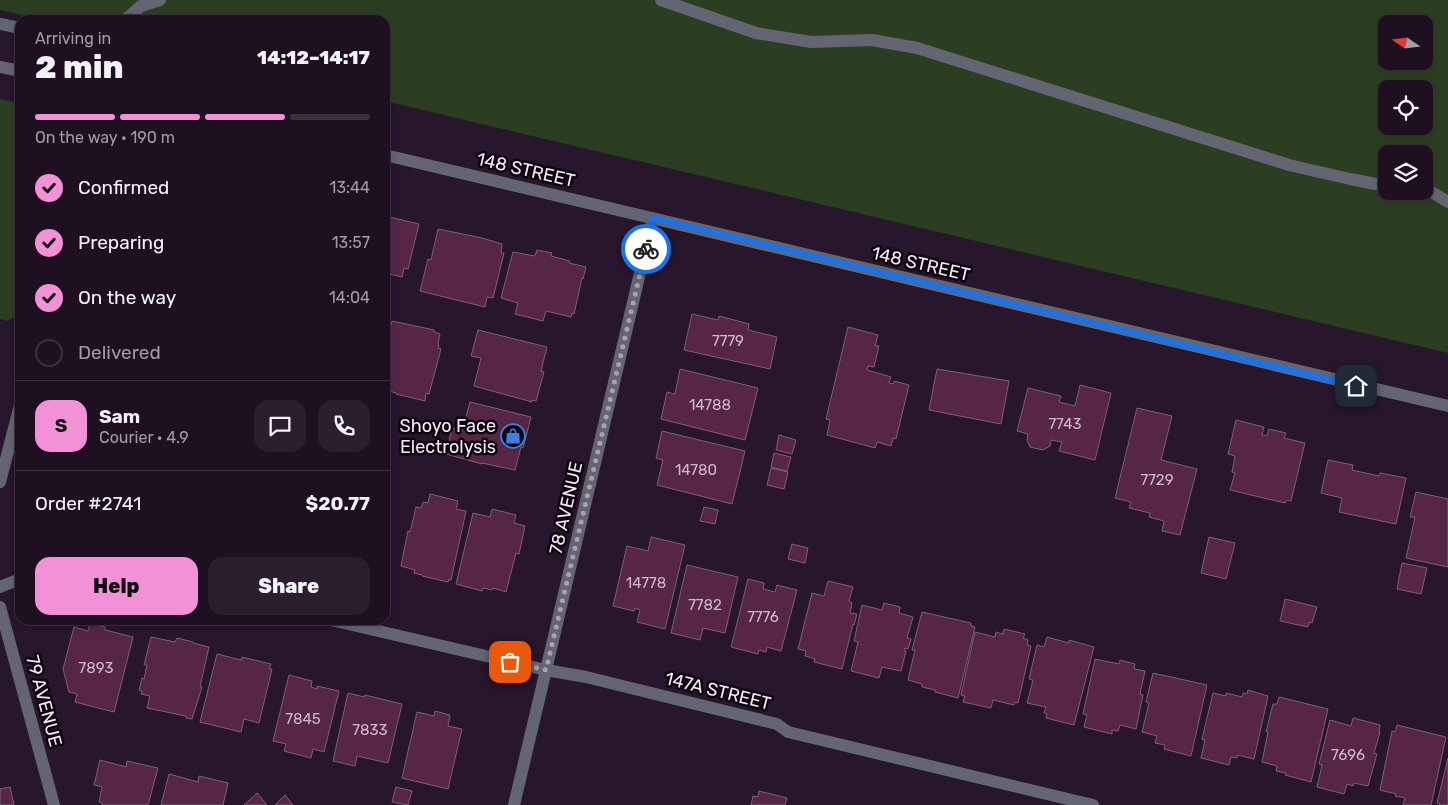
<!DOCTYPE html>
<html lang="en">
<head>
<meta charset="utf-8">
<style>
	:root { --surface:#1e1021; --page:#2b1e2e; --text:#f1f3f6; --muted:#a19da5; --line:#3c303f; --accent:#f391d6 }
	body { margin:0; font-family:Rubik,sans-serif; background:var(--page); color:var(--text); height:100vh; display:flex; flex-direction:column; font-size:19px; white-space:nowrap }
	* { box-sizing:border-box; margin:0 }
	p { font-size:16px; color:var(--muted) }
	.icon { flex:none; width:28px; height:28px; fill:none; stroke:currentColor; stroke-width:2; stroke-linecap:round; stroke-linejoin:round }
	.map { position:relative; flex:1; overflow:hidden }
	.details { position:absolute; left:15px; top:15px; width:375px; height:610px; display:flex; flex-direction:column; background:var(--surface); border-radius:15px; box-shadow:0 2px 8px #0003,0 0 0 1px var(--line) }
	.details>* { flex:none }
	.needle { width:32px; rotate:284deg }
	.fabs { position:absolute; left:1378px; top:15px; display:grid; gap:10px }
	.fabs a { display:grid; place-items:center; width:55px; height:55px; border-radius:10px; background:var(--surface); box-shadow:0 2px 8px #0003,0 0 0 1px var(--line); font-size:25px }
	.pin { position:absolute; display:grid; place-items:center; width:42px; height:42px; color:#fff; margin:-21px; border-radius:10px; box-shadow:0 2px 8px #0006 }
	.courier { position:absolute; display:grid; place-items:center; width:50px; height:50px; margin:-25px; border:4px solid #1a73e8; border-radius:50%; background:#fff; color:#222; box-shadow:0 1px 6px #0007 }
	.overview em { font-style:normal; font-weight:800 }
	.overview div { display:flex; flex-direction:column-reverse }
	.overview { display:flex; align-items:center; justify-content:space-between; height:85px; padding:0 20px }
	h1 { font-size:32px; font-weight:800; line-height:38px }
	.bar { display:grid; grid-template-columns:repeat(4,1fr); gap:8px 5px; align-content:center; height:60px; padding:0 20px }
	.bar i { height:6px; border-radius:4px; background:var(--line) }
	.bar .selected { background:var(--accent) }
	.bar p { grid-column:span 4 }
	.line { display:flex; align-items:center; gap:12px; padding:0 20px; border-top:1px solid var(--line) }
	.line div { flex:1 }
	.round { display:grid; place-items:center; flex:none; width:52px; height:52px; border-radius:15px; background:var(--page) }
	ol { padding:0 20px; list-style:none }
	li { display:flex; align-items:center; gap:15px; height:55px }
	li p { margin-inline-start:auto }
	li .icon { padding:5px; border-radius:50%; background:var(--accent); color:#111; stroke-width:4 }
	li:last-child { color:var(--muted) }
	li i { width:28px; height:28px; border:2px solid var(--line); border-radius:50% }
	.action { display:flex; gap:10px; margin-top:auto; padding:10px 20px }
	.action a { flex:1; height:58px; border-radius:15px; background:var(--accent); color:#111; font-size:20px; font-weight:800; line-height:58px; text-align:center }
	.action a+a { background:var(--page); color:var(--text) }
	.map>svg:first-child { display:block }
</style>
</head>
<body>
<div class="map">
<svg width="1448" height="805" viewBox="0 0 1448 805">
	<rect width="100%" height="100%" fill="#28162c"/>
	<!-- green -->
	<path fill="#2c3e21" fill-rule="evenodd" d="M0 0H1448V353L385 101V20H43L0 10ZM1386 24H1424V61H1386ZM1386 89H1424V126H1386ZM1386 154H1424V191H1386Z
		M0 99 20 103V314L7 321 0 319Z"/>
	<!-- building -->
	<path fill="#572646" stroke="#7f6073" d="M385 216 419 224 408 269 404 268 402 277 385 273Z
		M438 229 482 238 502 244 501 253H504L493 298 487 297 485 307 420 291 428 259 431 260Z
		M537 250 552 253 551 256 570 261 569 263 586 267 583 279 582 278 574 314 572 313 571 317 546 311 543 321 515 314 518 303 501 298 513 252 535 256Z
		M692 314 718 320 719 316 749 324 748 330 777 337 770 369 684 350Z
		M392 321 434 330V332L440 334 438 344 439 345 438 348 441 349 429 394 426 393 425 401 396 394V393L389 391 390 386 385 385V332L389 333Z
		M848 327 878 335 875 346H879L874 367 868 366 867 370 891 377 889 383 893 384 894 381 909 385 896 439 893 438 891 446 877 442 875 448 827 435 830 420 826 419Z
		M478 330 547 347 541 371 544 372 536 401 532 400V402L474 386 481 358 471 356Z
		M680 369 758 388 745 440 661 419 667 392 675 394Z
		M937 369 1009 381 1001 424 929 410Z
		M1080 385 1111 393 1095 460 1059 451 1062 442 1051 440 1050 446 1043 450 1030 447 1027 440 1028 434 1017 431 1028 388 1061 396 1059 402 1075 406Z
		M470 402 531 417 523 448 521 447 515 470 482 463V464L446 454 452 428 462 431Z
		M1137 408 1172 416 1161 460 1197 469 1180 535 1162 531 1164 521 1149 517 1150 513 1129 508 1131 502 1115 498Z
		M1236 420 1264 427 1262 435 1267 436 1269 429 1286 433 1284 438 1305 443 1291 501 1287 500 1285 503 1230 490 1235 473 1232 472 1235 456 1228 454Z
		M662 431 745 451 732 504 657 485 663 460 656 458Z
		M779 435 796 440 792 454 776 450Z
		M774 453 791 457 787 471 771 467Z
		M1328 460 1353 465 1352 470 1379 476 1380 473 1406 478 1396 524 1339 512 1342 498 1321 493Z
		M771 468 788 472 784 489 767 485Z
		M1416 492 1448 499V567L1406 558 1415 517H1410Z
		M430 494 458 501 456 509 466 511 451 580 449 579 448 582 422 576V575L414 573 415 570 401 566 408 531 410 532 416 507 421 508 423 502 428 503Z
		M704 507 718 510 715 524 700 521Z
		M492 509 516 515 514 523 525 526 519 554 516 553 506 592 493 588 492 590 483 588 482 591 456 584 473 513 490 517Z
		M651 537 685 545 665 629 637 622 640 610 635 608 634 611 613 606 627 546 648 551Z
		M1209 537 1235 543 1226 579 1201 573Z
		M792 544 808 548 805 563 788 559Z
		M1402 563 1427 568 1421 594 1397 589Z
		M687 565 738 577 725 633 703 628 700 640 671 633Z
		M748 579 764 583 763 589 775 592 777 585 797 590 781 651 767 647 766 652 759 650 758 654 731 647Z
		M828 581 853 587 849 601 852 603 850 613 857 614 854 625 853 624 842 669 814 662 815 659 805 656 806 651 798 649 812 593 824 596Z
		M1285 599 1317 607 1312 623 1309 622 1308 627 1280 621Z
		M884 603 900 607 899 613 913 617 907 638 911 639 908 649 905 648 904 651H906L901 671 882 667 879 678 851 671 858 642 854 641 862 605 882 610Z
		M922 612 971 623V626L975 627 958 698 935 692V690L922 687V684L908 680 915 650H912Z
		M90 623 105 627V630L133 637 114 712 75 702 77 694 69 692 63 669 74 627 88 631Z
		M1004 629 1025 634 1023 638 1028 640 1027 645 1031 646 1018 703 1015 702 1014 705 993 700 991 708 963 702 965 696 961 695 975 632 995 637 996 632 1003 634Z
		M151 637 175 642 177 638 193 642V643L209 647 200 687H202L192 719 186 718V716L147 708 150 696 141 694 142 691 139 690 142 678 144 679 147 665H144Z
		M1047 637 1069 643V640L1094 647 1074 725 1046 718 1047 714 1044 713 1046 707 1027 703 1033 680 1029 679 1037 645 1044 647Z
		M217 654 241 660 242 657 271 664 269 669H272L259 723 244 719 241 732 200 722Z
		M1095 659 1119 664 1120 660 1135 664 1134 669 1145 671 1140 694 1143 695 1136 729 1120 725 1118 731 1112 730V734L1084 727 1087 715 1083 714Z
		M1153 673 1207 685 1191 756 1164 749 1165 745 1155 743 1157 736 1142 732 1149 703 1146 702Z
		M289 675 312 681 311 687 317 689V686L339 691 324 752 313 749 311 758 284 751 286 744 273 741Z
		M1248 690 1268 696 1254 759 1237 755V758L1231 757 1229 765 1201 758 1205 740 1202 739 1213 693 1226 696V693L1242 697 1243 693 1247 694Z
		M348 693 364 697 365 695 402 704 388 763 357 756 355 766 333 761Z
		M1279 697 1328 709 1311 782 1285 775 1286 773 1276 771 1277 766 1262 762 1268 732H1266L1273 704H1277Z
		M435 711 450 715 448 726 462 729 448 789 402 778 417 712 434 716Z
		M1353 718 1380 725 1379 731 1380 732 1374 753 1377 754 1368 786 1354 783 1353 786 1347 784 1344 794 1317 787 1322 765 1319 764 1330 720 1351 726Z
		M1397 725 1446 737 1431 805H1403L1405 798 1395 796 1396 794 1380 790 1392 731 1395 732Z
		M1448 758V805H1439L1440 804 1437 803Z
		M100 760 126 767 127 761 158 768 148 805H102V803L99 802 102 787 94 785Z
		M169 774 198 782 199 776 228 783 223 805H161Z
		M10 787 14 805H0V789Z
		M396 787 412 791 408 805 392 802Z
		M759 791 787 798 785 805H751L753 796 758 797Z
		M257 793 267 805H244Z
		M285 795 293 805H275Z"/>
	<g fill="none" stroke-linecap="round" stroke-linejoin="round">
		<!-- service -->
		<path stroke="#646572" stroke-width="12" d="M661 0 756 33 811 42 872 40 917 48 1289 165 1350 179 1386 186
			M125 20 141 6 160 0
			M0 24 20 28
			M1424 191H1430L1448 202"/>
		<!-- minor -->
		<path stroke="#646572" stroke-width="12" d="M0 67 20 71
			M385 155 1448 406
			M0 482 20 405
			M0 587 20 579
			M0 607 54 805
			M331 620 546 670 586 677 777 724 788 732 1093 805
			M514 805 653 218"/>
	</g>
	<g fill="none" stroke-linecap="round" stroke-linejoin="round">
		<!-- done -->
		<path stroke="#aea0b1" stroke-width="5" stroke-dasharray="0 9" d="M510 662 546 670 646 249"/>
		<!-- route -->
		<path stroke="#1a73e8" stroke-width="6" d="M646 249 653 218 1356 386"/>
	</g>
	<!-- icons -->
	<defs>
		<g id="shop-ring" transform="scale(1.25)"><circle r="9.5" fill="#0c050e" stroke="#3f7fe0" stroke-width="1.5"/><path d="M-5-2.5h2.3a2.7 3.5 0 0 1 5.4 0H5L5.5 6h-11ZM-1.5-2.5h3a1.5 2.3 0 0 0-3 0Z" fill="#3f7fe0"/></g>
	</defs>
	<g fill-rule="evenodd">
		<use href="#shop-ring" x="513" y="436"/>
	</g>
	<g text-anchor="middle" stroke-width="5" stroke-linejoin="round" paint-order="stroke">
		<!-- number labels -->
		<g font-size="15" fill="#ceb9cc">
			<text x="728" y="346">7779</text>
			<text x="710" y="410">14788</text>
			<text x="1065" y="429">7743</text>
			<text x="696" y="475">14780</text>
			<text x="1157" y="485">7729</text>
			<text x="646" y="588">14778</text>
			<text x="705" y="610">7782</text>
			<text x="763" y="622">7776</text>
			<text x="96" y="673">7893</text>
			<text x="303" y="724">7845</text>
			<text x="370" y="735">7833</text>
			<text x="1348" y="760">7696</text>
		</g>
		<!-- street labels -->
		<g font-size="18" fill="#f6eaf9" stroke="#0c050e">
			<text transform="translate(526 170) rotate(13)" y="6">148 STREET</text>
			<text transform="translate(921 264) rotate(13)" y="6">148 STREET</text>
			<text transform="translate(566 508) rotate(-77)" y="6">78 AVENUE</text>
			<text transform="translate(718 691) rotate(14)" y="6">147A STREET</text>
			<text transform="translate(44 701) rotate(75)" y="6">79 AVENUE</text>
		</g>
		<!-- poi labels -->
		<g font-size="18" fill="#f6eaf9" stroke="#0c050e" text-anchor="end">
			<text x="496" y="432">Shoyo Face<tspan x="496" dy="21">Electrolysis</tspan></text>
		</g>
	</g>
</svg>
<div class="fabs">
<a><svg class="needle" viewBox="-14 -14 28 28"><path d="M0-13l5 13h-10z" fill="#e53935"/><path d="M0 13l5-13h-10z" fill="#a19da5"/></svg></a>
<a><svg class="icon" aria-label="locate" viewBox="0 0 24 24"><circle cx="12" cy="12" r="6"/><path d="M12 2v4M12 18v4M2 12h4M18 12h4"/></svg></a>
<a><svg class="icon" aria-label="layers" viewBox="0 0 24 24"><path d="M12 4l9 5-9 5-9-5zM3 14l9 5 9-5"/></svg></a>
</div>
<div class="pin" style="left:510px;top:662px;background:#ea580c"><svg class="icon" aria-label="bag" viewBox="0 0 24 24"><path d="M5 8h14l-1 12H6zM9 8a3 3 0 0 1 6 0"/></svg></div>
<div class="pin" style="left:1356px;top:386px;background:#1f2937"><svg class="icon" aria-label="home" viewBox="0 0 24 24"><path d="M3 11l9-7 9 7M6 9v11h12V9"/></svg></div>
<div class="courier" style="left:646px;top:249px"><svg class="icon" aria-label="bike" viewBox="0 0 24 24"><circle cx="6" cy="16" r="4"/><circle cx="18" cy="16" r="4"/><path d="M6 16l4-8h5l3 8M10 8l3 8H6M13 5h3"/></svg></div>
<section class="details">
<div class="overview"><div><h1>2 min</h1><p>Arriving in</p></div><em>14:12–14:17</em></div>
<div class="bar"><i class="selected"></i><i class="selected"></i><i class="selected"></i><i></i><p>On the way · 190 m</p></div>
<ol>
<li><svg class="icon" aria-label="check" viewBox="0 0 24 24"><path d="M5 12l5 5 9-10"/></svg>Confirmed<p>13:44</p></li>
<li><svg class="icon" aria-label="check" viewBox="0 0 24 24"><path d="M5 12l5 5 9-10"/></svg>Preparing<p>13:57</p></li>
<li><svg class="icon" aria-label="check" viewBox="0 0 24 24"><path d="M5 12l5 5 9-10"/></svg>On the way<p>14:04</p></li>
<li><i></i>Delivered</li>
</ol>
<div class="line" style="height:90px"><b class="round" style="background:var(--accent);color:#111">S</b><div><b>Sam</b><p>Courier · 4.9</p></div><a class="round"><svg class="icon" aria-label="chat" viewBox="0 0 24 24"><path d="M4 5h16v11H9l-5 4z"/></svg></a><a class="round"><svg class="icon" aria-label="phone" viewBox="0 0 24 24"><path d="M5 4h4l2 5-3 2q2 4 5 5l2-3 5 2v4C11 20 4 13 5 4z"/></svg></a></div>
<div class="line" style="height:65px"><div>Order #2741</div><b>$20.77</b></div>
<div class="action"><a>Help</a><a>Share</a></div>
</section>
</div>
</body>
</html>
